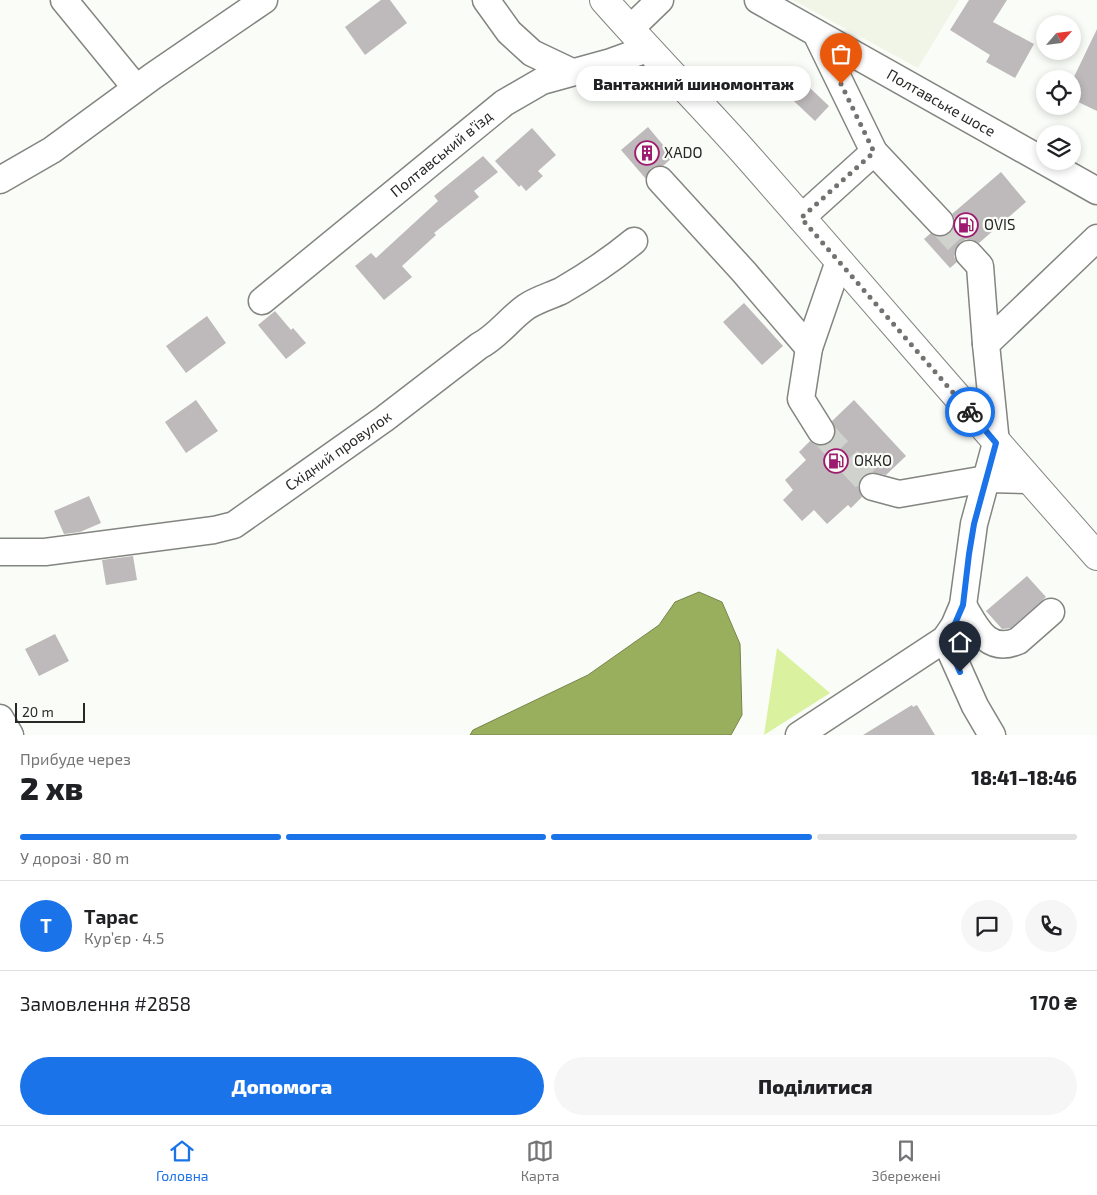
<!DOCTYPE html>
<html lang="uk">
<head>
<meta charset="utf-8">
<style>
	:root { --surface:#fff; --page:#f6f6f6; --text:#202124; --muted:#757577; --line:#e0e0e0; --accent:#1a73e8 }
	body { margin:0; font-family:"Exo 2",sans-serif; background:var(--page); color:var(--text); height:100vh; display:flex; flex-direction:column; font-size:19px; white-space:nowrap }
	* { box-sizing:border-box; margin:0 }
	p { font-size:16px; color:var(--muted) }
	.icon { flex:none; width:28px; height:28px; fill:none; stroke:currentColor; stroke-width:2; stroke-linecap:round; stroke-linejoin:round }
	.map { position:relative; height:735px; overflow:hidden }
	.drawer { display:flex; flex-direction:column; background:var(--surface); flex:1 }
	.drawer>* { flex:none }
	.needle { width:32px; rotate:62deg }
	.controls { position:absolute; left:1036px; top:15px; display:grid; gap:10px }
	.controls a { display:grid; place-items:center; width:45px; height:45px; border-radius:50%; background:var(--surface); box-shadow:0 2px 8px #0003; font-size:25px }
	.scale { position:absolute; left:15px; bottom:12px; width:70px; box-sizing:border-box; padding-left:5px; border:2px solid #282826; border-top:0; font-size:14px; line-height:18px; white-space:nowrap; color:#282826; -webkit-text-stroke:4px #fafcf7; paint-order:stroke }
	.pin { position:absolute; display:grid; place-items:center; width:42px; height:42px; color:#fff; margin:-51px -21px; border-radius:50% 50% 50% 0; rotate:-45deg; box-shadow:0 0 5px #0007 }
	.pin .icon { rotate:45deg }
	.courier { position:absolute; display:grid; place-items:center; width:50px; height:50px; margin:-25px; border:4px solid #1a73e8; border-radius:50%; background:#fff; color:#222; box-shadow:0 1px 6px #0007 }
	.bubble { position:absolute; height:35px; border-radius:18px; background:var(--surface); box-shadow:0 2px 8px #0003; font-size:16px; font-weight:800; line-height:35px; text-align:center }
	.headline em { font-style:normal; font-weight:800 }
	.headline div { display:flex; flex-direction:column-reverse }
	.headline { display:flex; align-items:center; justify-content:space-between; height:85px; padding:0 20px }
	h1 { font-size:32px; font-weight:800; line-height:38px }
	.bar { display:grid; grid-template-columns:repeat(4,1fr); gap:8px 5px; align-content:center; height:60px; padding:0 20px }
	.bar i { height:6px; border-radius:4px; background:var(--line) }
	.bar .on { background:var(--accent) }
	.bar p { grid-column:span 4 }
	.line { display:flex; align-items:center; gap:12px; padding:0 20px; border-top:1px solid var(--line) }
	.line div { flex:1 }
	.round { display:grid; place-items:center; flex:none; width:52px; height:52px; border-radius:26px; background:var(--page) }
	.action { display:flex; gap:10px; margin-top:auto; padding:10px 20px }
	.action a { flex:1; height:58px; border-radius:30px; background:var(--accent); color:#fff; font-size:20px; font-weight:800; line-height:58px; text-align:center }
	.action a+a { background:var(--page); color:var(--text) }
	.menu { display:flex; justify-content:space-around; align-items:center; height:70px; border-top:1px solid var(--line); background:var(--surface); font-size:14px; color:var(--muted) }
	.menu a { display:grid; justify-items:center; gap:2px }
	.menu .on { color:var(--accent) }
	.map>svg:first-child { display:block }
</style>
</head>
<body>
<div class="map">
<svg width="1097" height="735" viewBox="0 0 1097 735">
	<rect width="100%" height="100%" fill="#fafcf7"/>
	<!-- built -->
	<path fill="#f1f5e8" d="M793 0H959L918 68Z"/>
	<!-- green -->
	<path fill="#daf1a0" d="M777 648 830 693 764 735Z"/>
	<!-- water -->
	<path fill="#99af5d" stroke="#77864c" d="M699 592 722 602 740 644 742 715 731 735H470L473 730 588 675 659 625 675 602Z"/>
	<!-- building -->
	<path fill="#beb9bb" d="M381 0H390L407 23 365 55 345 27Z
		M969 0H1007L993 22 1034 44 1015 78 986 62 990 55 950 30Z
		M1097 29V111L1072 99V81Z
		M793 72 829 106 815 121 779 87Z
		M648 127 673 157 663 166H656L650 169 646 179 621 150Z
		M532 128 556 155 538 171 543 176 526 191 521 185 519 187 495 161Z
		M483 156 498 172 474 191 479 197 434 233 436 235 402 266 412 277 384 300 355 266 371 253 376 258 438 201 434 196Z
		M1001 172 1026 202 979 243 973 240 966 239 959 243 955 250 954 257 957 262 950 268 924 239 931 233 936 236 943 237 950 233 954 226 955 219 952 214Z
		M744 303 783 346 762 365 723 322Z
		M275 311 291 330 293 328 306 343 286 359 258 325Z
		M207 316 226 343 186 373 166 346Z
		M196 400 218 431 186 453 165 422Z
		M854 400 906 456 886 475 870 472 863 476 858 484 859 491 862 497 851 508 848 505 827 524 814 510 802 521 783 500 793 490 785 480 806 460 799 452 810 441 814 444 822 446 829 443 834 438 836 430 832 421Z
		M89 496 101 523 80 532 64 534 54 511Z
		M133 556 137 580 106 585 102 560Z
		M1027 576 1046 597 1011 628 1002 629 986 611Z
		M55 634 69 661 39 676 25 649Z
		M912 705 913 707 917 705 935 735H863Z"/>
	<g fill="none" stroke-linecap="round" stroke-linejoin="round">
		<!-- minor-tunnel -->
		<path stroke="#d0d2cd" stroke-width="26" stroke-dasharray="26 13" stroke-linecap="butt" d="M940 222 969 254
			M821 431 873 487"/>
		<!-- minor casing -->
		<g stroke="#838580" stroke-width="29">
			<g id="minor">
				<path d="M64 0 136 88"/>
				<path d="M486 0 509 32 532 53 572 72"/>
				<path id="s1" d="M758 0 1097 191"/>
				<path d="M630 29 660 0"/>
				<path d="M816 33 874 152 940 222"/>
				<path d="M0 180 52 150 153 76 264 0"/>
				<path d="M660 180 744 272 809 348"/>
				<path d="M801 218 874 152"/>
				<path d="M969 254 980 266 986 344"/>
				<path id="s2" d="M262 301 504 103 542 81 611 62 647 49"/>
				<path d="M821 431 801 399 809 348 839 261"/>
				<path d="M873 487 899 494 986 479 1030 480"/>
				<path id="s3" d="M0 552H45L214 530 234 525 384 419 479 346C498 336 509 319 526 307 536 300 550 296 561 291 587 276 611 260 634 241"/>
				<path d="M963 605C976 627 987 654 1018 641L1051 612"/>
				<path d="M945 639 975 706 992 735"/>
				<path d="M0 718 10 735"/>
				<path d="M799 735 945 639 954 626 963 605 974 524 996 443 986 344 1097 238"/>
			</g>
		</g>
		<!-- highway casing -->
		<g stroke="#838580" stroke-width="30">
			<path id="highway" d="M604 0C649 51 697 100 742 150 861 285 978 422 1097 556"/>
		</g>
		<!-- minor -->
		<use href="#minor" stroke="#fff" stroke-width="26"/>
		<!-- highway -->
		<use href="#highway" stroke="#fff" stroke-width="28"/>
	</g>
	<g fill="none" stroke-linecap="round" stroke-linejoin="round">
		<!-- done -->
		<path stroke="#72726f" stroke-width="5" stroke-dasharray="0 9" d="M841 84 874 152 801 218 970 412"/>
		<!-- route -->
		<path stroke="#1a73e8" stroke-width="6" d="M960 672 945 638 954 626 963 605 969 554 974 524 996 443 970 412"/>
	</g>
	<!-- icons -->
	<defs>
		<g id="building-ring" transform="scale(1.25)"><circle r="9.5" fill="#fafcf7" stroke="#9d1b6f" stroke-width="1.5"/><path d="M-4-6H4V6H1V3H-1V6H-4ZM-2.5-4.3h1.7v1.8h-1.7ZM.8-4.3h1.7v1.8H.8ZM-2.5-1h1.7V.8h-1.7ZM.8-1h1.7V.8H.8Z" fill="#9d1b6f"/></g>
		<g id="fuel-ring" transform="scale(1.25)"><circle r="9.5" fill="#fafcf7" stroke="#9d1b6f" stroke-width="1.5"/><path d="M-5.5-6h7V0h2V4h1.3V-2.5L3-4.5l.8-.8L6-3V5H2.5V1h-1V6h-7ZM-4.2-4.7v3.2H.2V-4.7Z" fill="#9d1b6f"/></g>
	</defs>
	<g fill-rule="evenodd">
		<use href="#building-ring" x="647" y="153"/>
		<use href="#fuel-ring" x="966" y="225"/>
		<use href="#fuel-ring" x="836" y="461"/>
	</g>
	<g text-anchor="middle" stroke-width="4.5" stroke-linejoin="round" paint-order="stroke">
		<!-- street labels -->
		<g font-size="15" fill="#282826" stroke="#fafcf7">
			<text dy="5" stroke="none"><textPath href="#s1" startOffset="210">Полтавське шосе</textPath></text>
			<text dy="5" stroke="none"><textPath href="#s2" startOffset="232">Полтавський в’їзд</textPath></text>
			<text dy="5" stroke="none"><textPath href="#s3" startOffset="364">Східний провулок</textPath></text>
		</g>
		<!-- poi labels -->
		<g font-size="15" fill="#282826" stroke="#fafcf7" text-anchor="start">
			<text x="664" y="158">XADO</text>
			<text x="984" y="230">OVIS</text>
			<text x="854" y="466">ОККО</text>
		</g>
	</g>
</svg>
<div class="controls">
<a><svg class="needle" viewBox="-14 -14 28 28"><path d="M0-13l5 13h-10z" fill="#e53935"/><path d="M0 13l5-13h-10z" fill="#757577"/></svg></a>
<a><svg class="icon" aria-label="locate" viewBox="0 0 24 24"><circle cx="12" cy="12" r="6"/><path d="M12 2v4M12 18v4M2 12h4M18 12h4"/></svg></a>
<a><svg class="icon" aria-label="layers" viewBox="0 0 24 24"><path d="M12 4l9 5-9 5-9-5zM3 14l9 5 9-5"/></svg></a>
</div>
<div class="scale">20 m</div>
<div class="pin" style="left:841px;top:84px;background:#ea580c"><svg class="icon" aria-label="bag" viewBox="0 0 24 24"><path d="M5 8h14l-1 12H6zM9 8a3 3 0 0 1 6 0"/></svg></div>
<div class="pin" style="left:960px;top:672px;background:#1f2937"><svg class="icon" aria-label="home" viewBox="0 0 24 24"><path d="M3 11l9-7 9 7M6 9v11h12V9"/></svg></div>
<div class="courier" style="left:970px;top:412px"><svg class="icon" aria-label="bike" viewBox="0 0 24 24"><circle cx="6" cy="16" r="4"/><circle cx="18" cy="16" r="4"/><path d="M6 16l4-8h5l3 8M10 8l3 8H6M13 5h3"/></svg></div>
<div class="bubble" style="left:576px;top:66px;width:235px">Вантажний шиномонтаж</div>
</div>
<section class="drawer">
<div class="headline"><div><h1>2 хв</h1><p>Прибуде через</p></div><em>18:41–18:46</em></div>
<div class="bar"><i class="on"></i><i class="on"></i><i class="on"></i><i></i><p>У дорозі · 80 m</p></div>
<div class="line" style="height:90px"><b class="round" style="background:var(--accent);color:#fff">Т</b><div><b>Тарас</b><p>Кур’єр · 4.5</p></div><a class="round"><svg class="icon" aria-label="chat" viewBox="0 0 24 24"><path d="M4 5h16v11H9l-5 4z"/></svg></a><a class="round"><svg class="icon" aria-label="phone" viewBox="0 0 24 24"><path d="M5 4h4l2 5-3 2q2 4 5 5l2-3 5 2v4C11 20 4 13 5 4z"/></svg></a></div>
<div class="line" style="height:65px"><div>Замовлення #2858</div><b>170 ₴</b></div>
<div class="action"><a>Допомога</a><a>Поділитися</a></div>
</section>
<nav class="menu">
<a class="on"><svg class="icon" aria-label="home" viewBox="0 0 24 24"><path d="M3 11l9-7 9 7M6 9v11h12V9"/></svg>Головна</a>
<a><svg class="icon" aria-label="map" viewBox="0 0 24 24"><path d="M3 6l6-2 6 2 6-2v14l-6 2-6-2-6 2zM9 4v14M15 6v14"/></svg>Карта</a>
<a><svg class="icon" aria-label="saved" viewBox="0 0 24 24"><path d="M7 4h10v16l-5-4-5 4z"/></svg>Збережені</a>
</nav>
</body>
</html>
